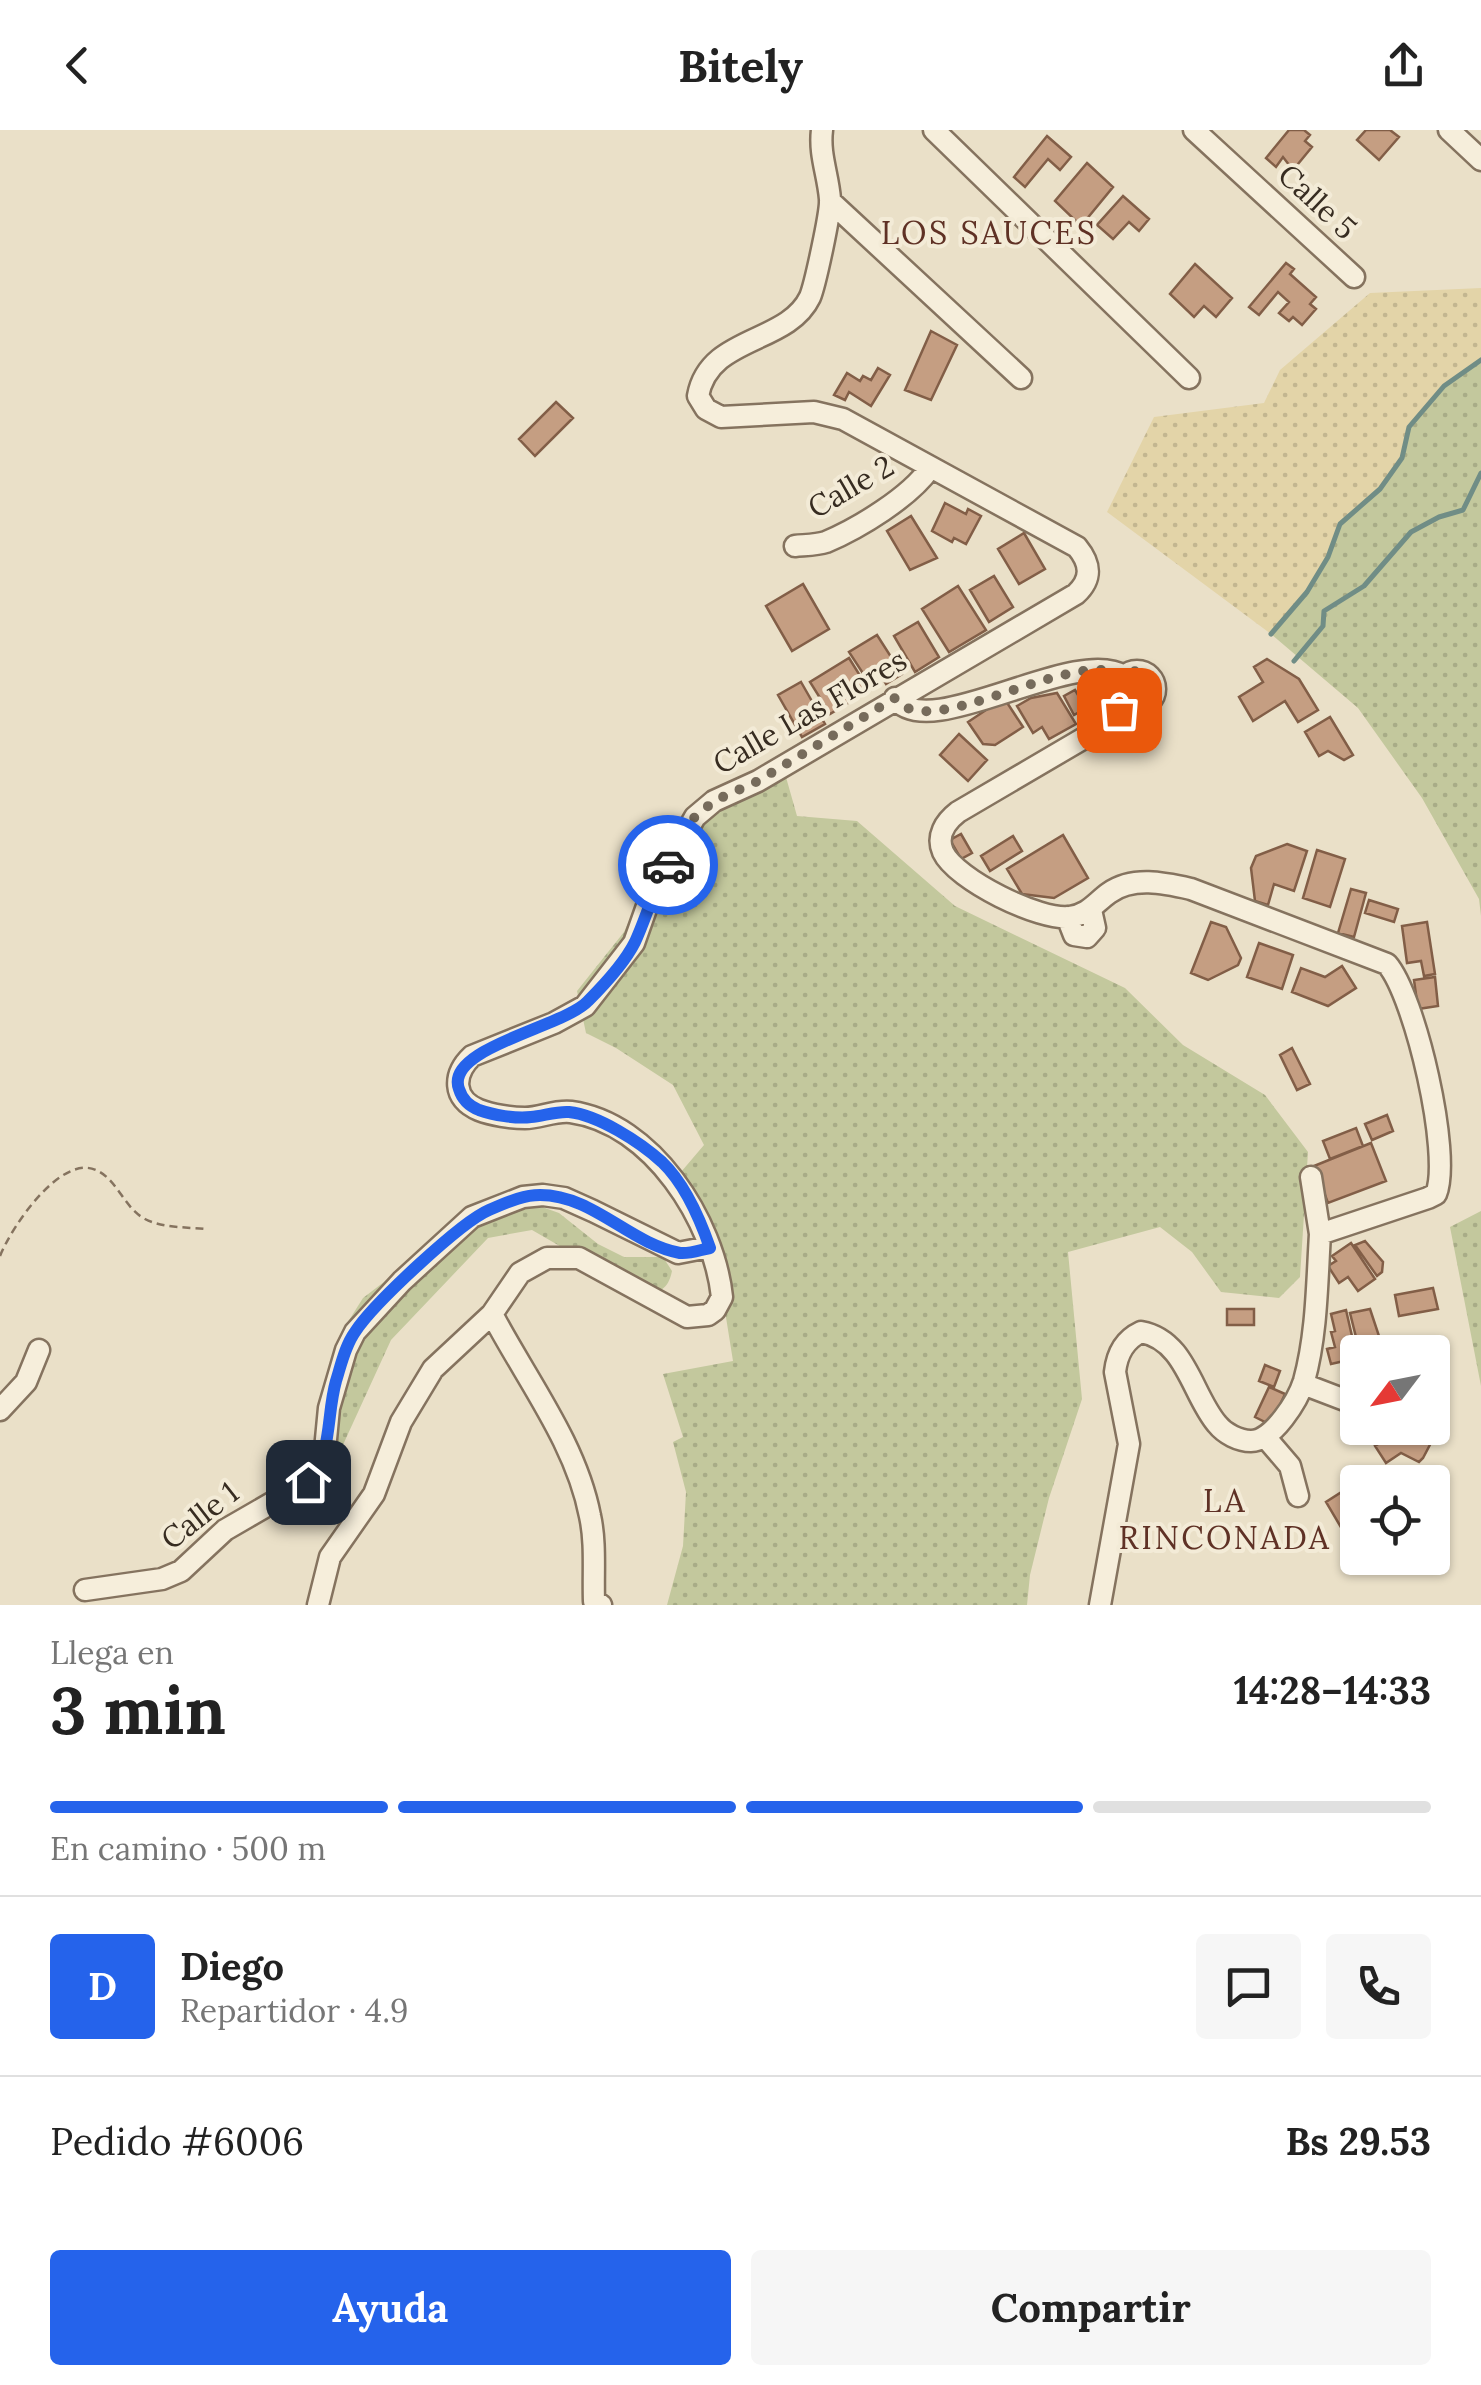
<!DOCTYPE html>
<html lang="es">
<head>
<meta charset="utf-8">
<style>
	:root { --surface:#fff; --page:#f6f6f6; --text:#222; --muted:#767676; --line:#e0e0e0; --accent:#2563eb }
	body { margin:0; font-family:Lora,serif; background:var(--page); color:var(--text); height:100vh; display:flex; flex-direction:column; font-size:38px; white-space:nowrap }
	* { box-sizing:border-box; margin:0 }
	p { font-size:32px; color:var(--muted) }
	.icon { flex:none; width:55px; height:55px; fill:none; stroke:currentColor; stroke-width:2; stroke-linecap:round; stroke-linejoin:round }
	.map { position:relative; height:1475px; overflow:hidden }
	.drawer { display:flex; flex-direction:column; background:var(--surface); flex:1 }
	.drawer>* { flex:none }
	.needle { width:65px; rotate:238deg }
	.controls { position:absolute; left:1340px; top:1205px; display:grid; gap:20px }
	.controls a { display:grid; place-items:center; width:110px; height:110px; border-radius:10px; background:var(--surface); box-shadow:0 2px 8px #0004; font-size:50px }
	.pin { position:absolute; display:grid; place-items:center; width:85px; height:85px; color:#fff; margin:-42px; border-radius:20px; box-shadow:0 5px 15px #0006 }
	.courier { position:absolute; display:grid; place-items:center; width:100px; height:100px; margin:-50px; border:8px solid #2563eb; border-radius:50%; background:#fff; color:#222; box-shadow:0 2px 12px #0007 }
	.headline em { font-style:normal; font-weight:700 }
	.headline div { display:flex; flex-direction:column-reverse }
	.headline { display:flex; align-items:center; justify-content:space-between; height:170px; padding:0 50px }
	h1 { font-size:65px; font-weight:700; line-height:75px }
	.bar { display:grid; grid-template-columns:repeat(4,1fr); gap:15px 10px; align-content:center; height:120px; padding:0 50px }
	.bar i { height:12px; border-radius:8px; background:var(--line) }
	.bar .on { background:var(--accent) }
	.bar p { grid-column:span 4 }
	.line { display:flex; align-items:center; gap:25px; padding:0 50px; border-top:2px solid var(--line) }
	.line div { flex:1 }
	.round { display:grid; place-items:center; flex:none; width:105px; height:105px; border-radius:10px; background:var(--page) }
	.primary-button { display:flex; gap:20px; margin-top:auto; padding:20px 50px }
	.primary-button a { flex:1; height:115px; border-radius:10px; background:var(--accent); color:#fff; font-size:40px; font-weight:700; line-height:115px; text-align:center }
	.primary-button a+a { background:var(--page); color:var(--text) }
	header { display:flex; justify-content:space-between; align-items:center; height:130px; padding:0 50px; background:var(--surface); font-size:45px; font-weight:700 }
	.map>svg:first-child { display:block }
</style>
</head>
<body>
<header><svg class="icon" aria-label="back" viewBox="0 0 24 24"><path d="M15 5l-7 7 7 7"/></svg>Bitely<svg class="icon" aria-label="share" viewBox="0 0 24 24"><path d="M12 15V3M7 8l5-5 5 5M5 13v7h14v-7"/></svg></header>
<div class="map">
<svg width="1481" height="1475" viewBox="0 0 1481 1475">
	<defs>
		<pattern id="grass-dots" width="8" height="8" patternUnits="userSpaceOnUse" patternTransform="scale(2.5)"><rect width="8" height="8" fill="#c3c89d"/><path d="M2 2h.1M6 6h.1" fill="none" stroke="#a8ac87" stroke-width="1.8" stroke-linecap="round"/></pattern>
		<pattern id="sand-dots" width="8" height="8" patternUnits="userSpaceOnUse" patternTransform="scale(2.5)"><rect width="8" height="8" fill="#e3d4a8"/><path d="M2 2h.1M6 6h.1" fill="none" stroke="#c3b690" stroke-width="1.8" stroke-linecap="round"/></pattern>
	</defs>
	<rect width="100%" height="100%" fill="#eae0c8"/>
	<!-- grass -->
	<path fill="url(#grass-dots)" d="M1481 230V786L1479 769 1422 668 1358 578 1271 504 1307 462 1328 427 1340 394 1380 359 1402 329 1409 297 1444 256Z
		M782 633 797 686 857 691 955 776 1125 858 1183 915 1265 965 1308 1022 1300 1147 1279 1168 1221 1162 1192 1122 1160 1097 1068 1122 1082 1269 1049 1368 1030 1445 1027 1475H667L683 1416 686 1362 673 1312 683 1307 663 1244 733 1231 716 1125 681 1042 704 1015 673 955 616 918 586 903 577 861 624 802 661 722 703 673Z
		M531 1073 559 1083 598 1114 624 1127H663L672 1141C668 1160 660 1163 641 1163L532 1100 488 1108 391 1210 331 1341 317 1333 323 1276 346 1195 363 1168 474 1083Z
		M1481 1081V1256L1450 1097Z"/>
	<!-- sand -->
	<path fill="url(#sand-dots)" d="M1481 158V230L1444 256 1409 297 1402 328 1380 359 1340 394 1328 427 1307 462 1271 504 1107 382 1154 287 1264 273 1280 240 1370 163Z"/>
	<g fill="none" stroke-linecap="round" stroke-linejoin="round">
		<!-- stream -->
		<path stroke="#708d86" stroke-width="5" d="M1271 504 1307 462 1328 427 1340 394 1380 359 1402 328 1409 297 1444 256 1481 230
			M1294 531 1323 496 1324 481 1364 456 1411 402 1439 387 1463 380 1481 343"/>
	</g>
	<!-- building -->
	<path fill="#c59e82" stroke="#825e47" stroke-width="2.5" d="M1289 0H1304L1310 5 1305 11 1312 17 1293 40 1283 27 1276 37 1266 28Z
		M1366 0H1390L1399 7 1379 30 1357 10Z
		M1047 6 1071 27 1060 40 1048 29 1025 57 1014 47Z
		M1087 33 1113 57 1081 96 1055 71Z
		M1123 66 1149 89 1139 101 1129 92 1113 109 1097 95Z
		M1286 133 1294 139 1290 144 1316 167 1310 174 1316 179 1302 195 1293 187 1289 191 1279 183 1289 172 1278 162 1259 185 1249 177Z
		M1195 134 1232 168 1216 187 1204 176 1194 187 1170 164Z
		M931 201 957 215 931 270 905 260Z
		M878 238 890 245 871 276 849 262 845 270 834 265 847 243 860 251 863 246 871 250Z
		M556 272 573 288 535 326 519 309Z
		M945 373 966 384 968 379 981 386 966 414 954 408 952 412 932 401Z
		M911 386 937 428 910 440 887 401Z
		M1024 403 1045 439 1019 454 998 419Z
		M994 446 1013 477 989 492 970 460Z
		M803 454 829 499 792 521 766 476Z
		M958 456 986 500 949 522 922 479Z
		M918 492 939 527 915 542 894 506Z
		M877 505 902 544 886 554 878 540 866 548 849 522Z
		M849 528 869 560 830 584 810 552Z
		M1267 529 1299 549 1318 580 1298 592 1285 571 1253 591 1239 567 1263 552 1254 537Z
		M801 552 825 594 802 607 778 565Z
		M1075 560 1086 578 1074 585 1064 566Z
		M1057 563 1076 594 1049 609 1042 597 1033 603 1017 576 1031 568Z
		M1004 568 1023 597 995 615 983 614 968 592Z
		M1330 587 1353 625 1344 630 1328 621 1319 626 1305 602Z
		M959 604 987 630 968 651 940 625Z
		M961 704 972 723 961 729 950 710Z
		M1063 705 1088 748 1054 768 1022 764 1007 739Z
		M1013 706 1022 721 990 741 981 726Z
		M1287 714 1307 721 1294 761 1274 754 1268 775 1255 771 1251 738 1256 726Z
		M1317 720 1345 729 1330 777 1303 768Z
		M1351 759 1366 763 1354 807 1338 803Z
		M1369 770 1398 779 1394 792 1365 783Z
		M1211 792 1226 797 1241 828 1238 835 1208 850 1191 843Z
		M1427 792 1435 844 1424 846 1421 831 1407 833 1402 796Z
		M1259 813 1293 825 1282 859 1247 847Z
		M1342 836 1356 858 1328 876 1292 862 1301 838 1325 847Z
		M1435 847 1438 876 1418 879 1414 850Z
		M1292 918 1310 954 1297 960 1280 925Z
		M1387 985 1393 1001 1372 1010 1365 994Z
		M1356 998 1363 1016 1330 1029 1323 1011Z
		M1371 1013 1386 1051 1328 1073 1314 1036Z
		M1365 1111 1383 1132 1382 1142 1377 1146 1355 1115Z
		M1351 1113 1375 1149 1358 1161 1348 1147 1339 1153 1328 1136 1336 1131 1332 1126Z
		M1433 1158 1438 1179 1399 1186 1395 1165Z
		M1227 1179H1254V1195H1227Z
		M1370 1179 1379 1206 1357 1211 1350 1183Z
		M1346 1180 1357 1228 1331 1234 1327 1219 1335 1217 1331 1202 1335 1201 1331 1184Z
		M1265 1235 1280 1241 1274 1257 1259 1251Z
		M1269 1257 1285 1264 1271 1295 1255 1287Z
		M1432 1283 1436 1299 1422 1301 1434 1307 1423 1328 1419 1332 1401 1323 1386 1333 1375 1316 1391 1306V1298H1432Z
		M1365 1347 1368 1352H1358V1375L1350 1380 1356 1390 1342 1399 1326 1372Z"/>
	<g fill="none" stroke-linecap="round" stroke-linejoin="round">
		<!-- minor casing -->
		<g stroke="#85735f" stroke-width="25">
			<path id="minor" d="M934 0 1189 248
				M1194 0 1354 147
				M1449 0 1481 30
				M830 71 1021 248
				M795 416C805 415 817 415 826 412 859 398 910 367 930 338
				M1119 559a18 18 0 1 1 36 0a18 18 0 1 1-36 0Z
				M895 568C928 615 1074 515 1124 546
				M1067 787 1074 805 1087 807 1095 798 1091 780
				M1311 1047 1320 1104
				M492 1184C526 1249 576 1313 590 1386 596 1413 593 1442 594 1471L601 1475
				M1303 1254 1358 1275
				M0 1280 26 1252 39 1220
				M1266 1308 1290 1336 1298 1366
				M85 1460 162 1449 181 1441 225 1400 308 1352 324 1330 329 1278 346 1220 355 1202 402 1151 472 1087 523 1067 543 1065 564 1068 593 1081 678 1123 709 1117
				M318 1475 330 1427 374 1364 401 1292 433 1239 492 1184 520 1143 547 1128H579L687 1187 708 1185 715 1180 722 1167C714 1091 652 993 571 982 555 980 540 988 525 988 511 988 492 985 479 980 452 969 453 944 472 926L554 893 585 876 634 813 652 762 695 687 714 671 758 651 1076 464C1092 449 1091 434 1077 417L843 289 814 282 721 287 706 279 698 266C709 205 787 215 810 167 815 155 831 82 830 69 828 44 819 25 822 0
				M1100 1475 1129 1314 1115 1242C1117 1224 1124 1210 1141 1202 1186 1210 1192 1265 1217 1294 1225 1304 1239 1311 1251 1311 1273 1311 1298 1270 1304 1251 1317 1204 1317 1152 1320 1104L1428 1068 1436 1064C1452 1025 1415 866 1387 834L1191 759C1164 753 1133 746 1109 763 1095 773 1089 784 1070 787 1040 791 956 750 943 722 936 706 945 692 958 682L1137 577"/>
		</g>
		<!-- path -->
		<path stroke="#85735f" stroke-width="2.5" stroke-dasharray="8 5" stroke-linecap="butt" d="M0 1126C11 1098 60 1024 96 1040 118 1050 124 1078 145 1089 162 1098 186 1097 205 1099"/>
		<!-- minor -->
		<use href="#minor" stroke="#f6eedb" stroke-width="20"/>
	</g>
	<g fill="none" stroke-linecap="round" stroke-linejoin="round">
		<!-- done -->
		<path stroke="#766b5b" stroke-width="10" stroke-dasharray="0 18" d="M668 735 694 688 714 671 758 651 895 568C928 616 1074 515 1124 546L1134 541 1150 546 1155 557 1148 574 1120 586 1119 580"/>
		<!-- route -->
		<path stroke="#2563eb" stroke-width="12" d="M308 1352C333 1324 326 1286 336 1251 341 1235 345 1216 355 1202 373 1174 461 1092 489 1080 506 1073 522 1065 540 1065 593 1065 630 1114 680 1123 690 1124 700 1120 710 1118 700 1089 684 1053 662 1032 640 1012 598 985 569 982 557 981 543 986 531 987 516 989 493 985 479 980 469 976 462 969 459 959 444 918 564 897 588 871 604 855 625 832 635 812 647 786 653 760 668 735"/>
	</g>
	<g text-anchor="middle" stroke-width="8" stroke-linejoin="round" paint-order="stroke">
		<!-- street labels -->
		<g font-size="30" fill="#372c21" stroke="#f3ebd7">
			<text transform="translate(1317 72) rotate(43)" y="10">Calle 5</text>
			<text transform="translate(851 357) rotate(-30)" y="10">Calle 2</text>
			<text transform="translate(810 582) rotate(-30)" y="10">Calle Las Flores</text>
			<text transform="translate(200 1386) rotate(-38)" y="10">Calle 1</text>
		</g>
		<!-- neighbourhood labels -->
		<g font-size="32" letter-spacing="2.5" fill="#5f3125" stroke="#f3ebd7">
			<text x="989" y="114">LOS SAUCES</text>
			<text x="1225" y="1382">LA<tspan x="1225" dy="37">RINCONADA</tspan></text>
		</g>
	</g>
</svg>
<div class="controls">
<a><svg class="needle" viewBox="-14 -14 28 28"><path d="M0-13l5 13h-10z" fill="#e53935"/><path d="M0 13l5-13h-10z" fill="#767676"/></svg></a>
<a><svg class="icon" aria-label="locate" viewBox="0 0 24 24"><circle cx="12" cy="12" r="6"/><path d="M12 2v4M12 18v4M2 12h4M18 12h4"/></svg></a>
</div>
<div class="pin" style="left:1119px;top:580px;background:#ea580c"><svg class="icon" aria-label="bag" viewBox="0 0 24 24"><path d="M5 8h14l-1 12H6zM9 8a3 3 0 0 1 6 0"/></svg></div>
<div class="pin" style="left:308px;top:1352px;background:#1f2937"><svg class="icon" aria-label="home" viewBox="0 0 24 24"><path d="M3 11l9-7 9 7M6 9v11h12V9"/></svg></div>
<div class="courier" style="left:668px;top:735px"><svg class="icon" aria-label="car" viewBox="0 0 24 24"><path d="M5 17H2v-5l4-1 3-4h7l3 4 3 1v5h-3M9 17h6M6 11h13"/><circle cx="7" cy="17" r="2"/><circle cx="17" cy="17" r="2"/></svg></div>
</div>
<section class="drawer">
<div class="headline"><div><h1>3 min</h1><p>Llega en</p></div><em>14:28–14:33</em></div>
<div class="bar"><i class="on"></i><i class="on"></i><i class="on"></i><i></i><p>En camino · 500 m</p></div>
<div class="line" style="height:180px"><b class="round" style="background:var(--accent);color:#fff">D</b><div><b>Diego</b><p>Repartidor · 4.9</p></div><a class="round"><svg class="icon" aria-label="chat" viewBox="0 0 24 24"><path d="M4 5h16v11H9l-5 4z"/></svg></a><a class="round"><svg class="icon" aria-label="phone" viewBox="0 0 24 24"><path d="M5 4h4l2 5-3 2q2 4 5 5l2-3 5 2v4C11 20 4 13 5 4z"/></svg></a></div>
<div class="line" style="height:130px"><div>Pedido #6006</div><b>Bs 29.53</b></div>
<div class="primary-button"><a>Ayuda</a><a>Compartir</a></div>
</section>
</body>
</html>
